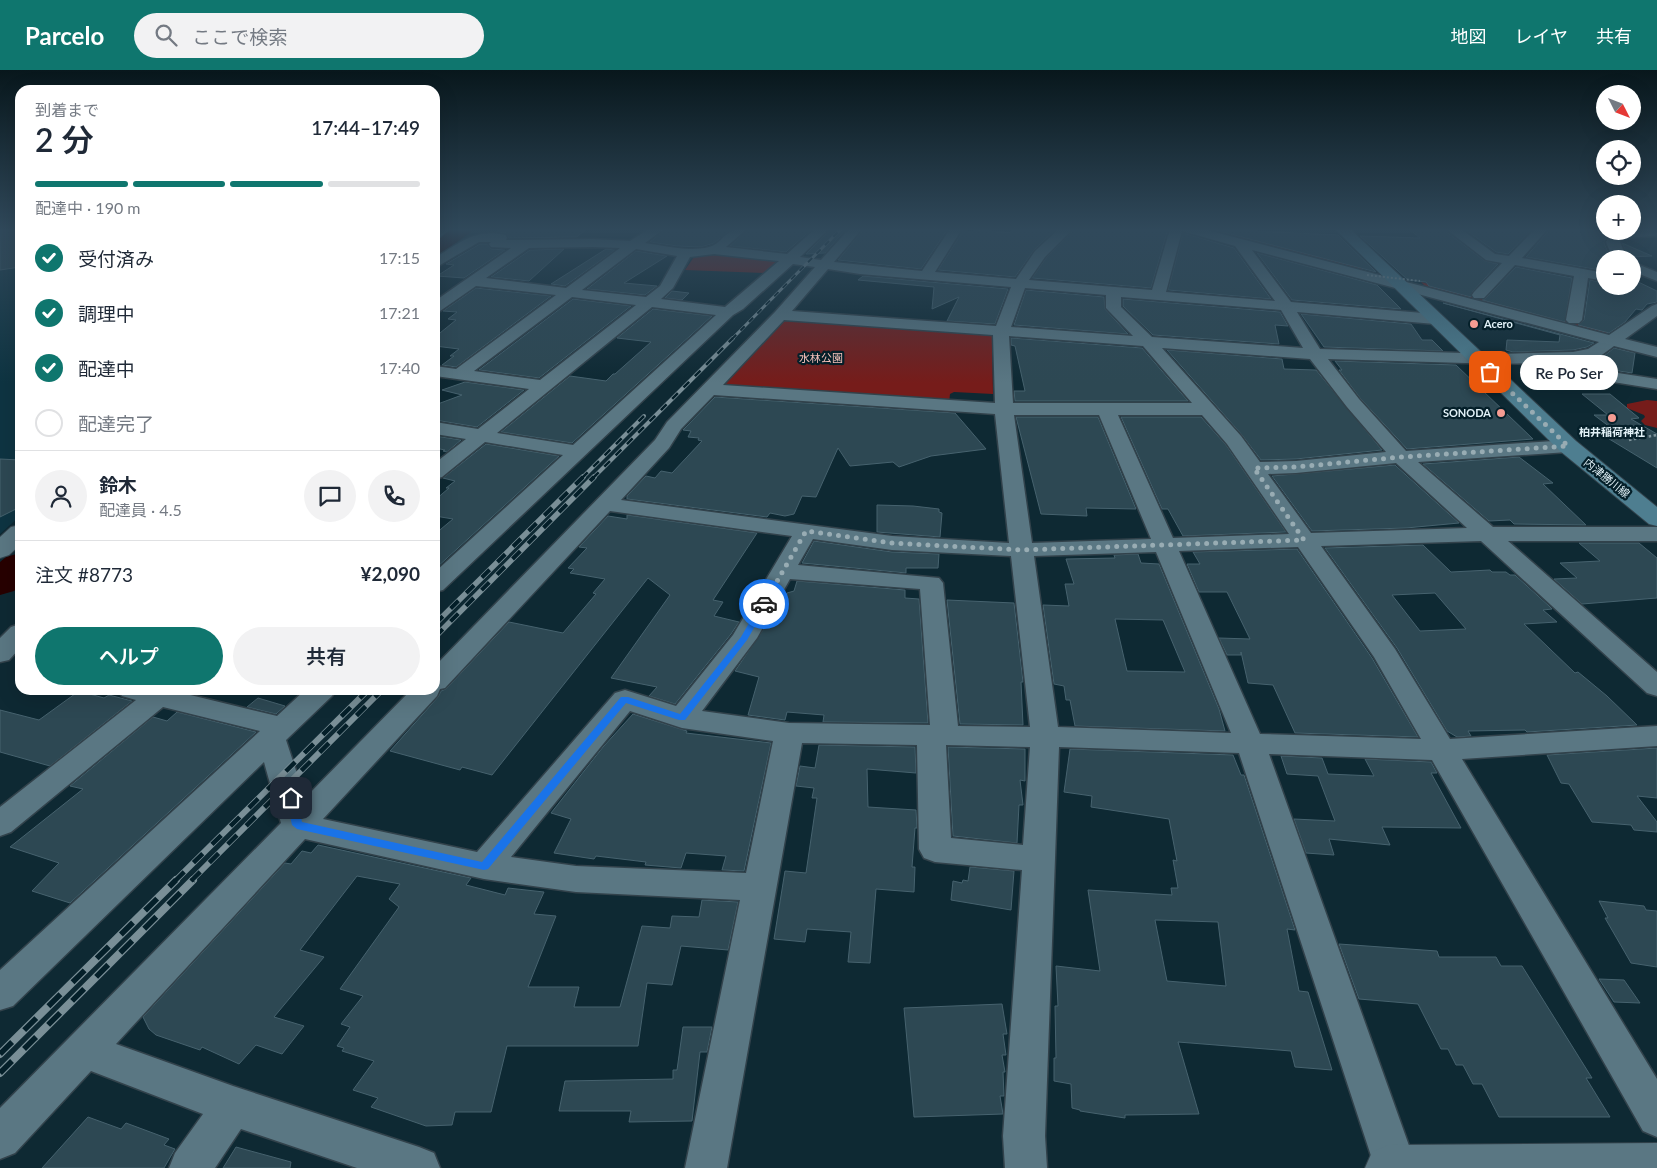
<!DOCTYPE html>
<html lang="ja">
<head>
<meta charset="utf-8">
<style>
	:root { --surface:#fff; --page:#f2f2f3; --text:#1f2937; --muted:#747a83; --line:#e0e1e3; --accent:#0f766e }
	body { margin:0; font-family:Lato,"Noto Sans JP",sans-serif; background:var(--page); color:var(--text); height:100vh; display:flex; flex-direction:column; font-size:19px; white-space:nowrap }
	* { box-sizing:border-box; margin:0 }
	p { font-size:16px; color:var(--muted) }
	.icon { flex:none; width:28px; height:28px; fill:none; stroke:currentColor; stroke-width:2; stroke-linecap:round; stroke-linejoin:round }
	.map { position:relative; flex:1; overflow:hidden }
	.sheet { position:absolute; left:15px; top:15px; width:425px; height:610px; display:flex; flex-direction:column; background:var(--surface); border-radius:15px; box-shadow:0 5px 20px #0002 }
	.sheet>* { flex:none }
	.needle { width:32px; rotate:132deg }
	.fabs { position:absolute; left:1596px; top:15px; display:grid; gap:10px }
	.fabs a { display:grid; place-items:center; width:45px; height:45px; border-radius:50%; background:var(--surface); box-shadow:0 5px 20px #0002; font-size:25px }
	.pin { position:absolute; display:grid; place-items:center; width:42px; height:42px; color:#fff; margin:-21px; border-radius:10px; box-shadow:0 2px 8px #0006 }
	.courier { position:absolute; display:grid; place-items:center; width:50px; height:50px; margin:-25px; border:4px solid #1a73e8; border-radius:50%; background:#fff; color:#222; box-shadow:0 1px 6px #0007 }
	.bubble { position:absolute; height:35px; border-radius:18px; background:var(--surface); box-shadow:0 5px 20px #0002; font-size:16px; font-weight:600; line-height:35px; text-align:center }
	.summary em { font-style:normal; font-weight:600 }
	.summary div { display:flex; flex-direction:column-reverse }
	.summary { display:flex; align-items:center; justify-content:space-between; height:85px; padding:0 20px }
	h1 { font-size:32px; font-weight:600; line-height:38px }
	.bar { display:grid; grid-template-columns:repeat(4,1fr); gap:8px 5px; align-content:center; height:60px; padding:0 20px }
	.bar i { height:6px; border-radius:4px; background:var(--line) }
	.bar .selected { background:var(--accent) }
	.bar p { grid-column:span 4 }
	.line { display:flex; align-items:center; gap:12px; padding:0 20px; border-top:1px solid var(--line) }
	.line div { flex:1 }
	.round { display:grid; place-items:center; flex:none; width:52px; height:52px; border-radius:26px; background:var(--page) }
	ol { padding:0 20px; list-style:none }
	li { display:flex; align-items:center; gap:15px; height:55px }
	li p { margin-inline-start:auto }
	li .icon { padding:5px; border-radius:50%; background:var(--accent); color:#fff; stroke-width:4 }
	li:last-child { color:var(--muted) }
	li i { width:28px; height:28px; border:2px solid var(--line); border-radius:50% }
	.button { display:flex; gap:10px; margin-top:auto; padding:10px 20px }
	.button a { flex:1; height:58px; border-radius:30px; background:var(--accent); color:#fff; font-size:20px; font-weight:600; line-height:58px; text-align:center }
	.button a+a { background:var(--page); color:var(--text) }
	header { display:flex; align-items:center; gap:30px; box-sizing:border-box; height:70px; padding:0 25px; background:var(--accent); color:#fff }
	header strong { font-size:24px }
	nav { display:flex; gap:28px; margin-inline-start:auto; font-size:18px }
	.search { width:350px; height:45px; background:var(--page); display:flex; align-items:center; gap:12px; box-sizing:border-box; padding:0 18px; border-radius:28px; color:var(--muted); font-size:19px }
	.map>svg:first-child { display:block }
</style>
</head>
<body>
<header>
<strong>Parcelo</strong>
<div class="search"><svg class="icon" aria-label="search" viewBox="0 0 24 24"><circle cx="10" cy="10" r="6"/><path d="M15 15l6 6"/></svg>ここで検索</div>
<nav><a>地図</a><a>レイヤ</a><a>共有</a></nav>
</header>
<div class="map">
<svg width="1657" height="1098" viewBox="0 0 1657 1098">
	<rect width="100%" height="100%" fill="#0e2933"/>
	<!-- built -->
	<path fill="#0e3442" d="M0 159H20V446L0 464Z"/>
	<!-- green -->
	<path fill="#761c1a" d="M1197 159H1216L1360 197 1367 203Z
		M717 183 783 190 767 203 685 200 696 184Z
		M1421 212 1611 261 1604 265 1428 219Z
		M786 249 987 264 992 266 993 324 954 322 950 324 949 333 723 317 720 314 780 251Z
		M1647 330 1657 331V358L1645 355 1641 351 1645 347 1644 345 1627 338V334Z"/>
	<g fill="none" stroke-linecap="round" stroke-linejoin="round">
		<!-- river -->
		<path fill="#270000" fill-rule="evenodd" d="M448 159H473L470 163 443 182 435 184V168Z
			M20 483V516L14 521 0 525V492L6 487Z"/>
	</g>
	<!-- building -->
	<path fill="#2d4853" stroke="#46626e" fill-rule="evenodd" d="M0 159H20V197L0 200Z
		M501 159H586L577 167 509 168 506 163 497 162Z
		M666 159H732L714 173 701 177 677 176 650 172Z
		M749 159H812L786 182 730 176Z
		M831 159H846L825 183 806 184Z
		M864 159H940L947 160 921 199 838 190Z
		M1013 159H1056L1034 180 1015 207 938 200 963 161 973 162 975 160 1012 163Z
		M1075 159H1168L1151 218 1032 208 1046 188Z
		M1211 159H1252V161L1338 165 1376 202Z
		M1409 159 1444 160 1485 191 1498 194 1473 221 1471 227 1429 216 1426 212 1408 210 1360 166 1420 168Z
		M1469 159H1532L1508 184 1496 182 1466 160 1471 161Z
		M1550 159H1590L1607 166 1604 173 1611 189H1605V201L1526 187Z
		M1183 163 1234 178 1271 229 1168 220Z
		M1622 173 1652 186 1629 187 1639 192 1629 189Z
		M480 174H487L491 179 505 180 464 208 437 206 454 195 446 194Z
		M564 179 529 211 491 207 530 180Z
		M606 179 615 180 565 216 551 214Z
		M636 181 667 186 624 213 657 216 645 225 587 219Z
		M1257 183 1377 215 1401 239 1292 230Z
		M1516 197 1572 208 1565 252 1482 230 1485 229Z
		M863 206 1008 219 995 254 947 251 959 227 932 239 934 217 858 210Z
		M1632 209 1657 221V232L1647 234 1642 240 1636 239 1625 252 1609 263 1578 255 1584 250 1590 210 1605 213V216H1632Z
		M476 218 551 226 456 297 442 295 454 286H450L459 279 435 276V267L456 250 448 249 457 242 443 241Z
		M1026 220 1104 227 1105 239 1128 264 1014 255Z
		M672 221 689 223 682 230 665 228Z
		M573 229 631 236 539 308 479 300Z
		M1123 229 1280 242 1288 256 1275 255 1279 274 1153 265 1123 236Z
		M1443 233 1594 273 1587 277 1573 280 1513 282 1506 280 1507 270 1559 272 1560 265Z
		M653 239 712 246 572 373 501 362 570 306 606 311 613 304H615L651 272 617 268Z
		M1301 244 1411 254 1422 270H1432L1443 281 1324 277Z
		M1011 268 1142 278 1188 331H1015L1014 321H1025L1015 276 1011 275Z
		M1614 278 1635 283 1632 303 1606 299 1592 290 1600 289Z
		M1167 280 1282 289 1284 299 1316 300 1382 380 1296 389 1261 390 1242 365Z
		M1335 291 1456 295 1533 369 1407 379 1360 328 1339 300H1342Z
		M465 312 524 320 477 357 435 350V335L462 325 442 320Z
		M1582 324H1610L1639 348 1631 349 1657 364V398L1601 364 1618 363 1594 345H1608Z
		M715 327 955 343 986 379 931 386 899 397 893 392 850 396 838 378 816 427 802 426 794 444 785 446 770 443 767 447 627 429V426L646 406 655 408 661 401 672 403 702 371 698 370 699 368 688 367 691 361 683 360Z
		M1016 347H1098L1136 439 1086 438 1087 446 1041 444Z
		M1121 347H1201L1226 375 1286 462 1183 466 1168 439H1162Z
		M435 366 461 370 447 382 443 381 445 380 435 378Z
		M486 374 559 386 435 499V464L453 449 435 446V430L449 418H446L455 411 443 408Z
		M1519 387 1553 413 1543 414 1586 455 1514 454 1510 450 1489 451 1423 394Z
		M0 389 20 390V437L0 447Z
		M1395 395 1459 453 1406 458 1312 461 1272 406Z
		M877 435 913 436 939 439V442L942 443 940 467 877 462Z
		M627 445 757 463 713 530 723 532 714 546 739 552 731 564 675 634 649 626 657 617 611 608 670 525 648 508 492 705 462 697 460 700 390 681 438 627 441 621 446 619 509 552 563 563 596 524 593 523 605 509 570 503 574 499 568 498 587 478 579 477 608 446 627 449Z
		M814 471 892 482 939 484 938 498H906V503L802 493Z
		M1579 473H1639L1657 488V528L1582 534 1554 509 1577 508 1560 493 1600 491Z
		M1423 475 1451 502 1490 500 1492 502H1506L1510 505H1515L1549 536 1552 539 1543 540 1557 552 1524 554 1575 603 1578 602 1607 626 1637 655 1527 662 1525 660 1468 661 1471 666 1457 667 1447 661 1397 578 1325 478ZM1435 523 1466 559 1420 561 1392 525Z
		M1297 479 1372 588 1418 667 1295 663 1273 615 1248 613 1241 582V585H1227L1219 568 1250 569 1227 522H1199L1187 494H1200L1193 482Z
		M1138 484 1141 493 1159 494 1219 639 1225 661 1075 656 1070 630H1066L1064 616 1054 614 1043 535 1069 536 1065 514H1074L1066 489 1115 488 1114 485ZM1115 549 1163 550 1185 602 1127 601Z
		M797 511 905 520V528L919 529 928 653 823 652 824 645 787 642 785 650 748 645 759 607 735 601 765 557 770 558 785 531 787 523 794 521Z
		M947 530 1014 533 1023 612H1021L1023 655 960 654Z
		M79 621 104 628 109 625 132 631 50 696 0 682V640L39 650Z
		M258 628 285 636 276 644 247 637Z
		M177 642 256 662 70 833 32 821 59 793 10 777 83 719 70 716 153 647 167 651Z
		M633 644 687 661 686 663 771 673 744 801 722 800 726 786 686 783 681 798 645 795 646 792 596 786 594 789 554 783 571 749 551 743 603 677Z
		M819 675 915 677 916 703 867 699 868 737 916 740 917 758H915L912 797H915L914 822 876 819 870 893 848 892 851 862 807 859 805 872 774 869 785 801 806 803 817 728H812L814 718 796 716 800 696 815 698Z
		M948 677 1025 679V711L1020 710 1023 735H1019L1017 773 953 766Z
		M1657 678V728L1637 726 1657 752V762L1634 760 1631 755 1592 752 1569 714 1561 713 1547 685Z
		M1070 679 1233 685 1241 705H1244L1295 860 1287 859 1299 921 1308 922 1332 1000 1295 997 1291 981 1178 972 1199 1044 1125 1045V1048L1080 1041V1040L1072 1038 1071 1014 1054 1011V988H1056L1055 936H1058L1056 896 1100 901 1088 820 1172 825 1171 818H1178L1173 790 1177 791 1169 749 1091 737 1092 726 1064 722ZM1155 850 1218 852 1226 916 1167 911Z
		M1281 686 1322 688 1328 704 1374 706 1365 689 1431 692 1437 703H1431L1461 758 1382 757 1390 775 1329 769 1334 785 1306 783 1294 749 1335 751 1318 706 1287 704Z
		M318 775 471 808 466 815 505 825 508 818 544 822 534 844 556 846 528 917H579L574 937H620L642 856 670 858 672 846 699 847 702 830 738 832 728 880 681 876 672 915 647 913 638 976H507L491 1042H455L452 1055 426 1056 371 1037 378 1028 353 1020 374 991 342 981 344 978 337 976 350 957 341 954 363 926 340 919 399 837 389 829 400 814 357 806 300 880 324 887 274 947 304 956 282 984 256 975 239 994 202 977 200 980 156 965 149 959 143 947 285 793 291 794 302 781 311 783Z
		M970 797 1014 801 1011 840 951 830 953 811 962 813 963 810 968 811Z
		M1599 831 1644 836 1646 840 1657 841V897L1631 893 1605 848H1608Z
		M1339 874 1437 881 1439 887H1496L1501 896H1522L1592 1008H1586L1610 1047H1499L1482 1014H1473L1463 995H1456L1448 979H1441L1418 934 1359 929Z
		M1599 909 1624 910 1640 933 1614 932Z
		M1002 934 1007 964H1003L1006 985H1002L1005 1002H1003L1004 1026H1000L1003 1044 914 1047 904 938Z
		M683 957H712L707 982H700L692 1051 629 1052 631 1041H559L565 1011 673 1009V1000H677Z
		M88 1047 121 1059 126 1053 169 1069 164 1075 175 1079 164 1098H42Z
		M236 1077 291 1092 290 1098H223Z"/>
	<g fill="none" stroke-linecap="round" stroke-linejoin="round">
		<!-- minor casing -->
		<g stroke="#32424b" stroke-width="3">
			<path id="minor" d="M649 159H664L645 173C666 176 688 182 709 177 726 172 721 159 747 159L726 177 787 184 815 159H829L800 187 821 190 849 159H862L834 192 922 201 950 159H962L935 202 1016 209 1035 181 1059 159H1073L1045 187 1029 210 1152 220 1170 159H1203L1609 265 1652 236 1657 234V246L1625 269 1657 277V287L1614 276 1599 287 1587 289 1605 301 1657 309V319L1594 309 1569 292 1500 294 1328 289 1359 329 1406 381 1568 370 1575 372 1578 376 1575 380 1568 382 1418 392 1493 457H1657V471H1508L1657 602V626L1647 623 1481 471 1321 476 1395 579 1450 669 1657 656V676L1462 689 1657 1009V1067L1643 1061 1432 690 1269 684 1417 1098H1375L1239 683 1059 677 1045 1066 1047 1098H1005L1003 1066 1022 800 935 792 924 788 919 779 917 675 802 673 727 1098H685L740 830 576 822 484 809 305 769 116 974 233 1016 419 1077 434 1083 440 1098H357L241 1059 215 1098H169L175 1083 203 1044 91 1001 15 1083 0 1089V1038L281 753 264 692 13 936 0 940V900L260 661 163 637 11 762 0 766V737L136 630 122 626 118 620H180L178 622 277 646 305 620H336L332 626 286 670 305 728 411 620H435V596L655 370 667 352 775 242 815 197 793 194 743 239 733 245 443 520 435 522V502L563 385 485 372 442 407 435 409V393L466 369 435 364V352L478 359 529 319 435 306V296L456 299 556 225 476 216 440 241 435 243V231L511 178 491 177 489 174 491 172H479L435 198V188C459 173 476 158 506 165L507 168 506 170 593 169 630 171ZM1182 161 1235 176 1275 231 1166 222ZM593 177 620 178 566 218 486 208 529 178ZM636 179 677 186 660 216 646 227 582 220ZM1252 180 1599 272 1588 279 1573 282 1500 284 1320 279 1297 242 1435 254 1440 252 1443 249 1440 246 1435 244 1291 232ZM714 184 779 191 725 237 661 229 673 218 690 187ZM828 199 860 204 1011 217 996 256 792 241ZM1025 218 1106 225V238L1133 266 1011 257ZM572 227 636 235 540 310 474 301ZM1121 227 1281 240 1303 278 1152 267 1121 237ZM652 237 716 245 573 375 497 363ZM784 250 993 265 995 333 723 315ZM1009 266 1143 276 1192 333H1013ZM1162 278 1310 289 1347 337 1386 382 1296 391 1260 392 1241 366ZM714 325 995 344 1009 473 892 466 621 430 669 378 681 359ZM1014 345H1099L1151 469 1032 473ZM1118 345H1202L1227 374 1289 464 1173 468ZM1396 393 1467 458 1311 463 1268 404 1296 403ZM610 441 792 466 733 565 676 636 625 620 615 623 477 782 323 749 437 626 440 619 445 618ZM813 469 892 480 1011 486 1030 657 958 656 943 513 939 508 798 495ZM1298 477 1374 587 1421 669 1260 664 1179 481ZM1156 482 1231 663 1058 657 1034 486ZM790 509 920 519 930 655 789 653 702 641 757 568ZM630 641 682 658 773 671 746 803 576 796 511 787ZM946 675 1030 677 1023 775 951 768Z
				M1446 159H1461L1495 184 1509 186 1535 159H1548L1522 188 1605 203V211L1588 208 1582 250 1579 253H1569L1566 250 1574 206 1515 195 1484 228H1474L1472 225 1474 222 1502 193 1486 190Z
				M1651 159 1657 162 1656 166 1622 168 1620 172 1627 189H1613L1606 172 1612 161Z
				M1632 192 1657 202V211L1632 201Z
				M20 554V578L9 590 0 592V568L11 557Z"/>
		</g>
		<!-- tertiary casing -->
		<g stroke="#32424b" stroke-width="2">
			<path id="tertiary" d="M435 159H450L440 167 435 168Z
				M20 455V475L9 485 0 488V467L11 457Z
				M1657 1073V1098H1365L1372 1082 1388 1075Z"/>
		</g>
		<!-- secondary casing -->
		<g stroke="#32424b" stroke-width="2">
			<path id="secondary" d="M1335 159H1350L1576 371 1657 437V456L1649 454 1560 381Z"/>
		</g>
		<!-- path -->
		<path stroke="#80959d" stroke-width="2.5" stroke-dasharray="2.5 2.5" stroke-linecap="butt" d="M1629 370 1657 365"/>
		<!-- minor -->
		<use href="#minor" fill="#5a7783" fill-rule="evenodd"/>
		<!-- tertiary -->
		<use href="#tertiary" fill="#5a7783" fill-rule="evenodd"/>
		<!-- secondary -->
		<use href="#secondary" fill="#4e7e90" fill-rule="evenodd"/>
		<!-- rail-far4 casing -->
		<g stroke="#7a8f97" stroke-width="3">
			<path id="rail-far4" d="M732 269 841 159"/>
		</g>
		<!-- rail-far3 casing -->
		<g stroke="#7a8f97" stroke-width="4">
			<path id="rail-far3" d="M582 408 644 346
				M593 408 733 268"/>
		</g>
		<!-- rail-far2 casing -->
		<g stroke="#7a8f97" stroke-width="5.5">
			<path id="rail-far2" d="M435 554 583 407
				M435 567 594 407"/>
		</g>
		<!-- rail-far1 casing -->
		<g stroke="#7a8f97" stroke-width="6">
			<path id="rail-far1" d="M175 811 368 620
				M191 811 382 620"/>
		</g>
		<!-- rail casing -->
		<g stroke="#7a8f97" stroke-width="8">
			<path id="rail" d="M0 984 176 810
				M0 1003 193 810"/>
		</g>
		<!-- rail-far4 -->
		<use href="#rail-far4" stroke="#041f29" stroke-width="2" stroke-dasharray="6" stroke-linecap="butt"/>
		<!-- rail-far3 -->
		<use href="#rail-far3" stroke="#041f29" stroke-width="2.5" stroke-dasharray="8" stroke-linecap="butt"/>
		<!-- rail-far2 -->
		<use href="#rail-far2" stroke="#041f29" stroke-width="4" stroke-dasharray="11" stroke-linecap="butt"/>
		<!-- rail-far1 -->
		<use href="#rail-far1" stroke="#041f29" stroke-width="4.5" stroke-dasharray="13" stroke-linecap="butt"/>
		<!-- rail -->
		<use href="#rail" stroke="#041f29" stroke-width="5.5" stroke-dasharray="17" stroke-linecap="butt"/>
		<!-- path-bridge -->
		<path stroke="#80959d" stroke-width="2" stroke-dasharray="2 2" stroke-linecap="butt" d="M1367 205 1420 211"/>
	</g>
	<!-- sky -->
	<linearGradient id="sky" x2="0" y2="1"><stop stop-color="#08171c"/><stop offset="0.51" stop-color="#30495b"/><stop offset="1" stop-color="#30495b" stop-opacity="0"/></linearGradient>
	<rect width="1657" height="313" fill="url(#sky)"/>
	<!-- route -->
	<path fill="#1a73e8" d="M764 531 768 534 747 570 685 650H679L626 633 488 799 484 800 297 759 292 755 286 728 291 724 296 728 302 752 482 792 621 627H628L680 644 741 567 760 534Z"/>
	<g fill="none" stroke-linecap="round" stroke-linejoin="round">
		<!-- done -->
		<path stroke="#98acb3" stroke-width="5" stroke-dasharray="0 9" d="M764 534 806 461 892 473 1021 480 1304 470 1254 398 1296 397 1401 387 1568 376 1490 302"/>
	</g>
	<!-- markers -->
	<g fill="#f59c92" stroke="#041f29" stroke-width="2">
		<circle cx="1474" cy="254" r="5"/>
		<circle cx="1501" cy="343" r="5"/>
		<circle cx="1612" cy="348" r="5"/>
	</g>
	<g text-anchor="middle" stroke-width="4.5" stroke-linejoin="round" paint-order="stroke">
		<!-- far-poi labels -->
		<g font-size="11" font-weight="bold" fill="#e2f2f8" stroke="#041f29" text-anchor="start">
			<text x="1484" y="258">Acero</text>
			<text x="1491" y="347" text-anchor="end">SONODA</text>
			<text x="1612" y="366" text-anchor="middle">柏井稲荷神社</text>
		</g>
		<!-- far-park labels -->
		<g font-size="11" fill="#f8c2bb" stroke="#041f29">
			<text x="821" y="292">水林公園</text>
		</g>
		<!-- far-street labels -->
		<g font-size="11" fill="#e2f2f8" stroke="#041f29">
			<text transform="translate(1607 408) rotate(39)" y="4">内津勝川線</text>
		</g>
	</g>
</svg>
<div class="fabs">
<a><svg class="needle" viewBox="-14 -14 28 28"><path d="M0-13l5 13h-10z" fill="#e53935"/><path d="M0 13l5-13h-10z" fill="#747a83"/></svg></a>
<a><svg class="icon" aria-label="locate" viewBox="0 0 24 24"><circle cx="12" cy="12" r="6"/><path d="M12 2v4M12 18v4M2 12h4M18 12h4"/></svg></a>
<a>+</a>
<a>−</a>
</div>
<div class="pin" style="left:1490px;top:302px;background:#ea580c"><svg class="icon" aria-label="bag" viewBox="0 0 24 24"><path d="M5 8h14l-1 12H6zM9 8a3 3 0 0 1 6 0"/></svg></div>
<div class="pin" style="left:291px;top:728px;background:#1f2937"><svg class="icon" aria-label="home" viewBox="0 0 24 24"><path d="M3 11l9-7 9 7M6 9v11h12V9"/></svg></div>
<div class="courier" style="left:764px;top:534px"><svg class="icon" aria-label="car" viewBox="0 0 24 24"><path d="M5 17H2v-5l4-1 3-4h7l3 4 3 1v5h-3M9 17h6M6 11h13"/><circle cx="7" cy="17" r="2"/><circle cx="17" cy="17" r="2"/></svg></div>
<div class="bubble" style="left:1520px;top:285px;width:98px">Re Po Ser</div>
<section class="sheet">
<div class="summary"><div><h1>2 分</h1><p>到着まで</p></div><em>17:44–17:49</em></div>
<div class="bar"><i class="selected"></i><i class="selected"></i><i class="selected"></i><i></i><p>配達中 · 190 m</p></div>
<ol>
<li><svg class="icon" aria-label="check" viewBox="0 0 24 24"><path d="M5 12l5 5 9-10"/></svg>受付済み<p>17:15</p></li>
<li><svg class="icon" aria-label="check" viewBox="0 0 24 24"><path d="M5 12l5 5 9-10"/></svg>調理中<p>17:21</p></li>
<li><svg class="icon" aria-label="check" viewBox="0 0 24 24"><path d="M5 12l5 5 9-10"/></svg>配達中<p>17:40</p></li>
<li><i></i>配達完了</li>
</ol>
<div class="line" style="height:90px"><a class="round"><svg class="icon" aria-label="person" viewBox="0 0 24 24"><circle cx="12" cy="8" r="4"/><path d="M4 21q1-7 8-7t8 7"/></svg></a><div><b>鈴木</b><p>配達員 · 4.5</p></div><a class="round"><svg class="icon" aria-label="chat" viewBox="0 0 24 24"><path d="M4 5h16v11H9l-5 4z"/></svg></a><a class="round"><svg class="icon" aria-label="phone" viewBox="0 0 24 24"><path d="M5 4h4l2 5-3 2q2 4 5 5l2-3 5 2v4C11 20 4 13 5 4z"/></svg></a></div>
<div class="line" style="height:65px"><div>注文 #8773</div><b>¥2,090</b></div>
<div class="button"><a>ヘルプ</a><a>共有</a></div>
</section>
</div>
</body>
</html>
